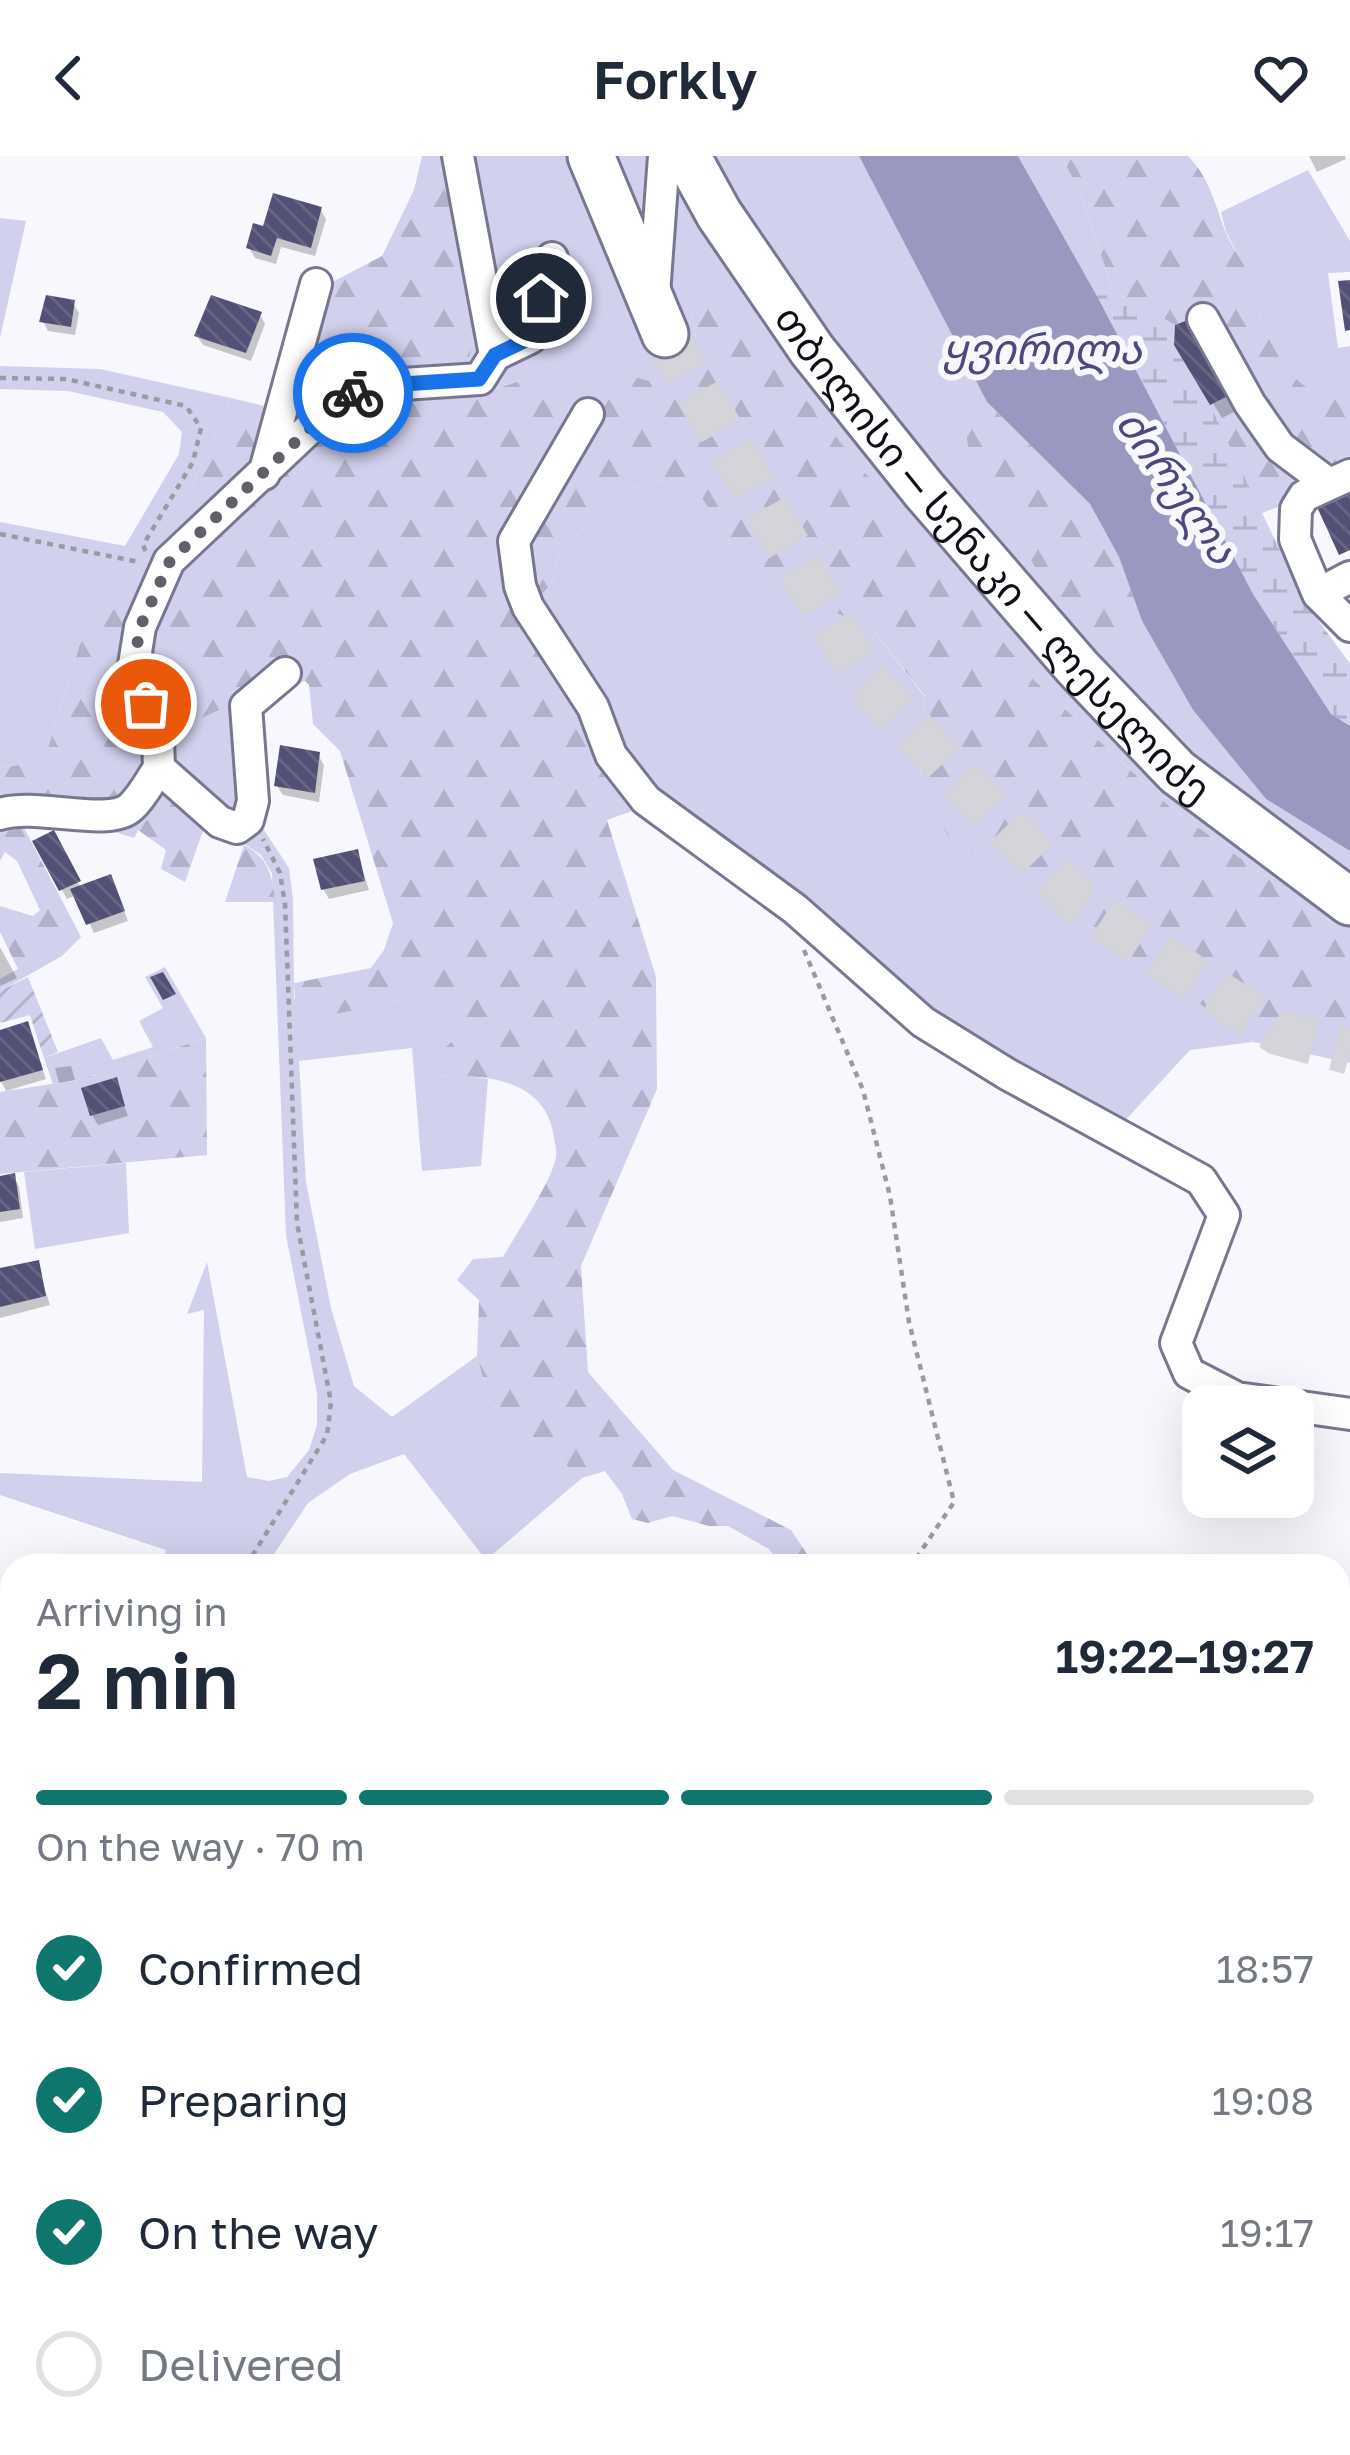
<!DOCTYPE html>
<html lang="en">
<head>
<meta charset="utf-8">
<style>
	:root { --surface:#fff; --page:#f2f2f3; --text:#1f2937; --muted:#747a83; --line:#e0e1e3; --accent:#0f766e }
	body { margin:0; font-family:"Golos Text","Noto Sans Georgian",sans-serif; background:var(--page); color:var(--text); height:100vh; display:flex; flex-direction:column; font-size:45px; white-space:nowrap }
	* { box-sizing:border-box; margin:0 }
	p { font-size:39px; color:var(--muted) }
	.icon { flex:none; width:66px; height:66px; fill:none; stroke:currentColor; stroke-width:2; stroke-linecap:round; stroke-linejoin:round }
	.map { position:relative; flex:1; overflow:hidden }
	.drawer { position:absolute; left:0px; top:1398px; width:1350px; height:903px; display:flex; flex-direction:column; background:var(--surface); border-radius:36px 36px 0 0; box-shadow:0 12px 48px #0002 }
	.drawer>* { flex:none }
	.controls { position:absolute; left:1182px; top:1230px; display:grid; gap:24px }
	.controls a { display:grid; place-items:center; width:132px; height:132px; border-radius:24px; background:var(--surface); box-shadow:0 12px 48px #0002; font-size:60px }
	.pin { position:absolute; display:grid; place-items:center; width:102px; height:102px; color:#fff; margin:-51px; border:6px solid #fff; border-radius:50%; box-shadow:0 3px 12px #0007 }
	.courier { position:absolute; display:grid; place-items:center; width:120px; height:120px; margin:-60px; border:9px solid #1a73e8; border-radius:50%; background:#fff; color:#222; box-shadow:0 3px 15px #0007 }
	.overview em { font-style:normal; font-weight:600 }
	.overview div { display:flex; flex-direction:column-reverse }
	.overview { display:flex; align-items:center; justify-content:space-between; height:204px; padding:0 36px }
	h1 { font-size:78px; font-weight:600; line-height:90px }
	.bar { display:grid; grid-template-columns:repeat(4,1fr); gap:18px 12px; align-content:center; height:144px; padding:0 36px }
	.bar i { height:15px; border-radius:9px; background:var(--line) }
	.bar .active { background:var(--accent) }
	.bar p { grid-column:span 4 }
	ol { padding:0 36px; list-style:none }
	li { display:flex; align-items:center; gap:36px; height:132px }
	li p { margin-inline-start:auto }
	li .icon { padding:12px; border-radius:50%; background:var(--accent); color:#fff; stroke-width:4 }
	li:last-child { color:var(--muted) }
	li i { width:66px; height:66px; border:6px solid var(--line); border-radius:50% }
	header { display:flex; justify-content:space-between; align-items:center; height:156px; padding:0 36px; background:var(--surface); font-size:54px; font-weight:600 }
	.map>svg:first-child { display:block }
</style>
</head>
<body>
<header><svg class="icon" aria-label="back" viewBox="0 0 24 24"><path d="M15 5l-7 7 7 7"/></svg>Forkly<svg class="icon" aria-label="heart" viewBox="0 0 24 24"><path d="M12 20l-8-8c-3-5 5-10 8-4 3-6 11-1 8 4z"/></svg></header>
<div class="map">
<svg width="1350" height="2299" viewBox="0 0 1350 2299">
	<defs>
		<pattern id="forest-firs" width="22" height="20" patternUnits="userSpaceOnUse" patternTransform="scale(3)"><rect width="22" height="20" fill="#d1d0ed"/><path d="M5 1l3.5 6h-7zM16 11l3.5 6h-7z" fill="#b2b1ca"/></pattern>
		<pattern id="wetland-marsh" width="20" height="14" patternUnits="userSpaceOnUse" patternTransform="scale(3)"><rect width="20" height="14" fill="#d1d0ed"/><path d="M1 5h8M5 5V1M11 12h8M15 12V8" fill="none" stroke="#b2b1ca"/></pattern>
		<pattern id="garden-furrows" width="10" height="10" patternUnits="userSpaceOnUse" patternTransform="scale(3)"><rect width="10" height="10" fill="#d1d0ed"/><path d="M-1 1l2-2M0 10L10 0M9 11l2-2" fill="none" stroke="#b2b1ca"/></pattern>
		<pattern id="building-back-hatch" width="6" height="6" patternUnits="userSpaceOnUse" patternTransform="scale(3)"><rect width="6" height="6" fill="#525074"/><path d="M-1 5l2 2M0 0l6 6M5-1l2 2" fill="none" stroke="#666582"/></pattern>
	</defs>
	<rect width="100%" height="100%" fill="#f7f7fd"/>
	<!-- grass -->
	<path fill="#d1d0ed" d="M422 0H859L987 246 971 252V307L1067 463 1123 487 1142 465 1193 554 1266 643 1350 695V778L1304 749 1169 650 1034 524 917 382 691 153 700 208 654 228 622 218 529 382 552 427 560 394 629 332 676 323 700 339 734 392 783 438 868 468 925 541 920 624 949 680 1041 735 1253 886 1190 894 1108 983 919 885 828 797 632 655 599 608 518 458 501 406 513 357 521 224 471 241 358 252 233 548 281 501 305 524 256 558 260 668 289 712 293 744 294 843 341 857 421 840 442 854 459 881 438 898 436 921 461 919 488 923 481 1010 422 1015 412 892 299 905 306 1026 331 1152 354 1230 392 1261 477 1200 490 1247 582 1322 486 1404 404 1298 350 1318 308 1347 266 1410H161L166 1394 0 1339V1317L202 1326 204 1154 187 1158 207 1106 247 1321 269 1325 287 1321 309 1294 317 1269V1237L286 1079 272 717 261 699 160 632 134 682 5 642 44 641 103 649 79 491 44 605 0 612V366L125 390 179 298 182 276 163 256 68 235 0 233V210L100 213 231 242 194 325 190 343 260 296 309 126 474 181 447 31 434 23 414 34Z
		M1018 0H1061L1079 34 1113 134 1175 169 1174 189 1210 249 1304 445 1350 508V570L1253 438 1097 140Z
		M1308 14 1350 85V116L1328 117 1338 192 1350 190V250L1287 251 1247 115 1226 76 1221 56Z
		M0 62 26 65 0 182Z
		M165 811 206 882 78 924 53 928 44 902 101 882 113 904 153 891 139 865 163 852 145 821Z
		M126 1007 129 1077 35 1093 24 1016Z
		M0 1954 12 1990V2148L0 2157V2118L10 2109 0 2083Z"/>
	<!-- forest -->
	<path fill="url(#forest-firs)" d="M1061 0H1188C1209 21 1215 48 1225 75 1231 90 1241 102 1248 117 1256 134 1257 154 1264 171 1279 208 1307 252 1350 235V305C1305 322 1269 256 1247 226L1254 221C1234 188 1227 143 1175 169L1113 134 1079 34Z
		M434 23 447 31 474 181 469 202 455 211 325 240 303 238 297 224 325 130 382 100 414 34Z
		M718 136 1034 524 1169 650 1304 749 1350 778V907L1253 886 1041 735 948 680 920 624 925 540 868 468 783 439 734 392 700 339 676 323 629 332 560 394 552 427 538 442 529 382 622 217 655 227 700 208 691 153Z
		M522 224 581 250 513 357 501 406 518 458 577 555 599 608 632 655 607 664 656 821 657 933 581 1110 588 1216 673 1314 791 1374 815 1410H782L769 1393 728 1370H709L672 1360 648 1367 632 1363 622 1338 605 1315 582 1322 490 1247 477 1200 479 1144 457 1124 473 1103 503 1101C516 1078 552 1025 556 1001 557 995 555 988 554 982 547 924 486 917 436 921L424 911 428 901 438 898 458 880 442 854 421 840 341 857 296 859 294 827 371 812 384 794 393 767 340 595 313 568 309 529 281 501 233 548 194 565 166 548 148 523 152 475 174 413 358 252 471 241Z
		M1232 238 1300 323 1285 348 1260 358 1210 249Z
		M231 242 273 252 260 296 206 353 190 343 194 325Z
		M987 246 1090 348 1119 401 1142 465 1123 487 1096 490 1067 463 971 307 965 271 971 252Z
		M118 411 149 422 144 582 148 607 126 642C84 654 42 633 0 644V612L44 605 79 491Z
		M161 631 206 666 185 726 161 713 166 694 138 674Z
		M0 666H21L81 781 62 800 0 835V823L18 813 0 776V750L33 760 40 754 17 705 5 696 0 705Z
		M244 689C269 703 272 718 275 746H225Z
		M206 882 207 999 0 1018V936L78 924Z"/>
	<!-- wetland -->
	<path fill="url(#wetland-marsh)" d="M1113 134 1175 169 1174 189 1210 249 1304 445 1350 508V570L1331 558 1253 438 1097 140Z"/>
	<!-- garden -->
	<path fill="url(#garden-furrows)" d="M28 821 58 896 44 902 30 859 0 867V835Z"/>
	<!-- water -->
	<path fill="#9a98c0" d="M859 0H1018L1097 140 1253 438 1331 558 1350 570V695L1266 643 1193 554 1142 465 1119 401 1090 348 987 246Z"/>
	<!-- shadow -->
	<path fill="#0003" d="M1309 0H1345L1346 3 1317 16Z
		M320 53 326 63 315 100 281 91 276 108 255 102 249 92 265 73Z
		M73 147 79 157 75 179 48 175 43 165Z
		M260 159 265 168 251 205 203 189 197 180Z
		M1193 165 1238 254 1222 262 1177 188Z
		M318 599 324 609 319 646 283 639 277 630Z
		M52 678 81 732 115 731 128 765 94 777 76 739 67 743 36 687Z
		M357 696 369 734 329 743 323 733Z
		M0 791 17 822 0 830Z
		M27 869 46 923 6 935 1 925 0 877Z
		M71 910 75 924 59 927 55 912Z
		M115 924 128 960 98 969 92 959Z
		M13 1021 19 1030 23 1062 0 1066V1023Z
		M37 1108 50 1149 0 1162V1115Z"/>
	<!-- building -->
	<path fill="url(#building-back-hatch)" d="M273 37 322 51 311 92 277 82 271 100 246 92 253 67 263 70Z
		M1350 124V174L1345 175 1338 125Z
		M46 139 75 144 71 171 39 166Z
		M211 139 262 156 246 197 194 180Z
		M1195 161 1232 238 1210 249 1174 189 1175 169Z
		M1350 334V394L1339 399 1317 351Z
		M280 589 320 596 315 637 274 630Z
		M54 674 81 725 59 735 32 685Z
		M358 693 365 725 321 734 313 703Z
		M111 718 125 755 86 769 70 733Z
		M163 816 176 838 163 844 150 821Z
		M28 865 43 914 0 926V874Z
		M117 921 125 950 90 960 81 932Z
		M15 1017 20 1053 0 1056V1020Z
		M39 1104 46 1140 0 1151V1112Z"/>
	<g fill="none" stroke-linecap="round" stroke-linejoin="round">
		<!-- highway-tunnel -->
		<path stroke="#d4d4da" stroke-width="45" stroke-dasharray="45 22" stroke-linecap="butt" d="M665 178 866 525 1080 748 1279 877 1350 896"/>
		<!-- minor casing -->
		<g stroke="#77778f" stroke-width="36">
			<path id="minor" d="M458 0 495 199
				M654 138 664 0
				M1203 163 1250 248 1280 291 1329 328
				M588 258 514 385 520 430 528 451 593 551 611 599 646 644 795 753 923 866 1007 918 1201 1024 1224 1059 1176 1187 1189 1217 1237 1242 1350 1258
				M264 318 316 128
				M1350 319 1304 340 1296 353 1295 383 1318 438 1350 470
				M1318 438 1350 421
				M285 517 246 550 253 645 248 664 237 672 220 666 159 612 158 582 133 515 140 471 169 405 344 240 372 230 480 223 495 199 530 182 552 102
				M0 658C36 646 109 672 131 651 142 641 150 625 159 612"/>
		</g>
		<!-- highway casing -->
		<g stroke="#77778f" stroke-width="51">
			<g id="highway">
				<path d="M591 0 665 178"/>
				<path id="s1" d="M687 0 719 58 812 194 924 334 1077 511 1177 616 1350 746"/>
			</g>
		</g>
		<!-- path -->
		<path stroke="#9a9aa1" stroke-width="4.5" stroke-dasharray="6 6" stroke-linecap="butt" d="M0 222 66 223 186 250 201 272 193 306 143 389 146 396
			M0 378 139 406
			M804 794 863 934 890 1040 909 1166 954 1346 911 1410
			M246 1410 327 1279 331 1246 297 1067 285 748 280 717 263 683
			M0 1814 12 1799
			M0 2018 12 2054
			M0 2133 12 2123
			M129 2289 135 2299"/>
		<!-- minor -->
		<use href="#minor" stroke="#fff" stroke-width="30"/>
		<!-- highway -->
		<use href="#highway" stroke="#fff" stroke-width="45"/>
	</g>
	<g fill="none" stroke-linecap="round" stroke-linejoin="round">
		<!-- done -->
		<path stroke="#606068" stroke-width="12" stroke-dasharray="0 21.6" d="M146 548 133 515 140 471 170 405 344 240 353 237"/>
		<!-- route -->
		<path stroke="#1a73e8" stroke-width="15" d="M353 237 372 230 479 223 495 199 530 182 541 142"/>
	</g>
	<g text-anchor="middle" stroke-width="12" stroke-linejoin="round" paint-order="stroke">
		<!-- street labels -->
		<g font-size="39" fill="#0f0e17" stroke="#f7f7fd">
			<text dy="14" stroke="none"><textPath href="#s1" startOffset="504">თბილისი — სენაკი — ლესელიძე</textPath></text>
		</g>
		<!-- water labels -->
		<g font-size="42" font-style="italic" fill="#4d487e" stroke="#f7f7fd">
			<text x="1042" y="208">ყვირილა</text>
			<text transform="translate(1177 330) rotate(55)" y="15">ძირულა</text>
		</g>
	</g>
</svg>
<div class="controls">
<a><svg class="icon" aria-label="layers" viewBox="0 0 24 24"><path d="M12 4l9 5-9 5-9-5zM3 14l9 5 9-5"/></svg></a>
</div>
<div class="pin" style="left:146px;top:548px;background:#ea580c"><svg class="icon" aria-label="bag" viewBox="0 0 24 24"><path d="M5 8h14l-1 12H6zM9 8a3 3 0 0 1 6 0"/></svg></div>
<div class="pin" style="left:541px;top:142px;background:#1f2937"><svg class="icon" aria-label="home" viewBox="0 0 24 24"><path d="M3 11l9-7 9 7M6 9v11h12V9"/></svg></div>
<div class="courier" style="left:353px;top:237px"><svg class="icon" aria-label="bike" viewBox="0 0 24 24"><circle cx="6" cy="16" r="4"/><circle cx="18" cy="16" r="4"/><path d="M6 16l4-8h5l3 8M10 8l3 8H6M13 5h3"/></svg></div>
<section class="drawer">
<div class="overview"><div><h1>2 min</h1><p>Arriving in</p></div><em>19:22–19:27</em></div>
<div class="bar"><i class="active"></i><i class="active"></i><i class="active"></i><i></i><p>On the way · 70 m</p></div>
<ol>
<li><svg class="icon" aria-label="check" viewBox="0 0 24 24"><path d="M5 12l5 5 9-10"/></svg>Confirmed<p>18:57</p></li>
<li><svg class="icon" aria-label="check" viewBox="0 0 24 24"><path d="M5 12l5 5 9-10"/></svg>Preparing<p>19:08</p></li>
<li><svg class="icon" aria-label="check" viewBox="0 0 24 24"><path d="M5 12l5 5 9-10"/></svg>On the way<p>19:17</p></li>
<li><i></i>Delivered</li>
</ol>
</section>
</div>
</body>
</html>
